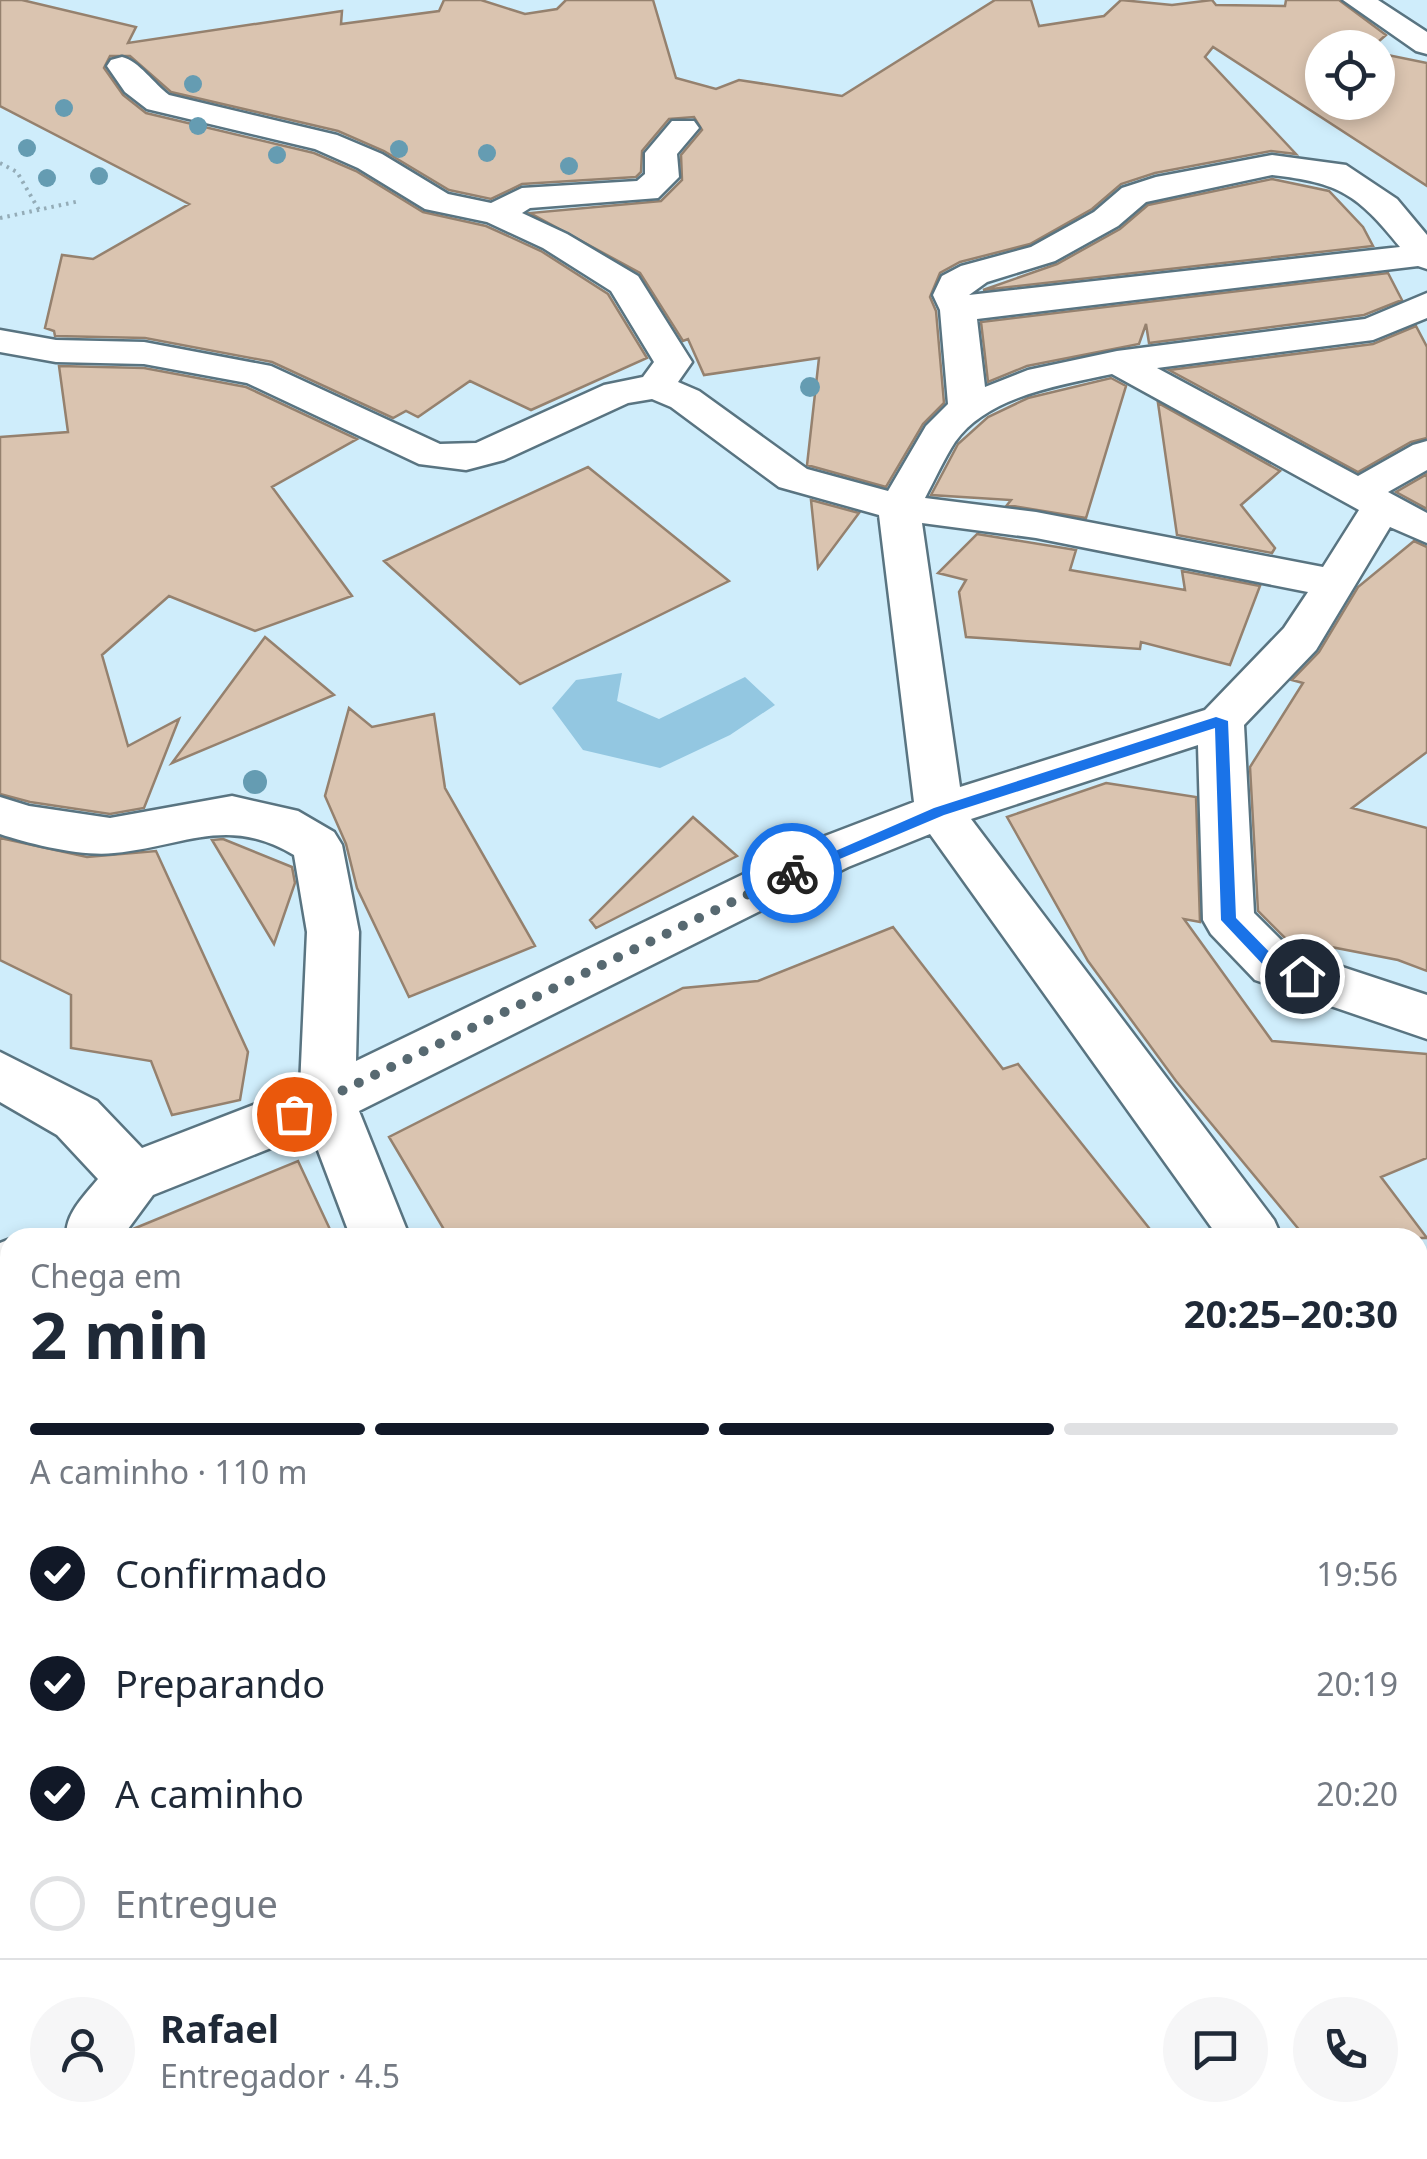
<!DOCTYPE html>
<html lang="pt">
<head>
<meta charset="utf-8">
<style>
	:root { --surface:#fff; --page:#f6f6f7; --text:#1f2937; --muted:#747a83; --line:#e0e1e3; --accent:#111827 }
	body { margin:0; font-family:"Noto Sans",sans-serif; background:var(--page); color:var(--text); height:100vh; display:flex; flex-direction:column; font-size:38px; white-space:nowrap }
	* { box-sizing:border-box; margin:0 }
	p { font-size:32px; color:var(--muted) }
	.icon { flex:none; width:55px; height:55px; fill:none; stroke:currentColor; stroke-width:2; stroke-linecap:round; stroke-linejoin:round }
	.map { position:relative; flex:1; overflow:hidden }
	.drawer { position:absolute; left:0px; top:1228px; width:1428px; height:932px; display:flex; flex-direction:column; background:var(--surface); border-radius:30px 30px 0 0; box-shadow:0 5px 15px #0003 }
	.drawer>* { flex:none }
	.buttons { position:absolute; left:1305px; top:30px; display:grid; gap:20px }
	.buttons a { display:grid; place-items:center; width:90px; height:90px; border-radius:50%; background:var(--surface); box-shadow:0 5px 15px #0003; font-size:50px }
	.pin { position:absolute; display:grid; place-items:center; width:85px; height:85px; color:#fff; margin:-42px; border:5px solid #fff; border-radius:50%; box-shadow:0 2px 10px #0007 }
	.courier { position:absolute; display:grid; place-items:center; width:100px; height:100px; margin:-50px; border:8px solid #1a73e8; border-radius:50%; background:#fff; color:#222; box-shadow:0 2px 12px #0007 }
	.headline em { font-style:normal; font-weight:700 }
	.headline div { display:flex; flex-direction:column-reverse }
	.headline { display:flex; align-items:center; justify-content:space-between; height:170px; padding:0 30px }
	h1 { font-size:65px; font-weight:700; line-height:75px }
	.bar { display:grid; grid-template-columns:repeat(4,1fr); gap:15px 10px; align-content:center; height:120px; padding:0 30px }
	.bar i { height:12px; border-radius:8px; background:var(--line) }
	.bar .selected { background:var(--accent) }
	.bar p { grid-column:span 4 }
	.line { display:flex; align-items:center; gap:25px; padding:0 30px; border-top:2px solid var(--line) }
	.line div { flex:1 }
	.round { display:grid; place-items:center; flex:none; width:105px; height:105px; border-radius:52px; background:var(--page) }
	ol { padding:0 30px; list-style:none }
	li { display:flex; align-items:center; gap:30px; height:110px }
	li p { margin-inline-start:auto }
	li .icon { padding:10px; border-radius:50%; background:var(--accent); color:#fff; stroke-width:4 }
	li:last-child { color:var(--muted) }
	li i { width:55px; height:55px; border:5px solid var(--line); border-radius:50% }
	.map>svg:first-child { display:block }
</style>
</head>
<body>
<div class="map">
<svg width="1427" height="2159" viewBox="0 0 1427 2159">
	<rect width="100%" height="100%" fill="#cfedfb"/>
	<!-- green -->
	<path fill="#93c7e1" d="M622 673 617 701 659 719 745 677 775 705 730 735 660 768 583 750 552 708 576 680Z"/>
	<!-- building -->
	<path fill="#dac4b0" stroke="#95816e" stroke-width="2.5" d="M0 0H22L136 27 128 43 342 11 341 24 439 11 444 0H481L525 14 557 9 566 0H653L676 78 716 89 739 80 842 96 995 0H1031L1039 26 1104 16 1121 0 1172 5 1212 0 1216 5 1285 6 1286 0H1339L1386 35 1371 48H1322V102H1378V53L1427 63V186L1213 47 1205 57 1296 154 1271 151 1155 173 1121 184 1092 209 1030 244 960 262 940 273 930 297 936 311 944 403 923 424 886 487 807 465 819 358 704 375 688 339 683 341 640 273 530 213 661 201 682 180 681 155 702 130 694 117 669 119 642 151 641 172 636 177 522 184 491 199 449 190 384 151 338 131 171 92 130 56H110L104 68 123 95 146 113 314 153 356 171 423 212 486 226 541 251 608 294 647 358 531 410 470 381 418 417 406 411 393 418 272 362 145 338 55 336 54 331 45 328 62 255 93 259 189 204 0 106Z
		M1272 179 1329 191 1363 227 1373 246 983 290 1057 264 1120 229 1148 205Z
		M1388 273 1402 300 1364 315 1149 343 1146 324 1139 344 1027 366 988 382 981 322Z
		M1416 326 1427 347V438L1411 442 1358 472 1169 370 1373 344Z
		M59 366 144 368 246 387 357 439 272 487 352 596 255 631 169 596 102 655 128 746 179 719 144 808 110 814 30 802 0 794V437L68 432Z
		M1111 378 1126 386 1086 518 1007 505 1011 500 931 495 958 444 988 417 1028 398Z
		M1158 403 1280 471 1241 505 1275 548 1272 553 1177 535Z
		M588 467 729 581 520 684 384 561Z
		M1427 474V509L1396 492Z
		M811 500 859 513 818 568Z
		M977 534 1076 550 1070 570 1185 590 1182 571 1260 586 1230 665 1141 642 1140 649 966 637 959 592 966 580 938 573Z
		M1414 541 1427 547V752L1352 808 1427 828V971L1398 960 1285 938 1258 911 1250 767 1303 683 1292 680 1319 652 1358 587Z
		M265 637 334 695 172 763Z
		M349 708 372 727 434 714 445 788 535 946 409 997 357 888 346 844 325 796Z
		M1106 783 1196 797 1200 922 1184 919 1272 1041 1427 1054V1158L1381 1177 1427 1238H1306L1176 1081 1088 961 1007 817Z
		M693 817 737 856 596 928 590 920Z
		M0 838 87 857 156 851 248 1052 240 1100 172 1115 151 1061 71 1048V995L0 960Z
		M223 839 292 867 295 883 274 944 212 840Z
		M893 927 1003 1069 1018 1064 1157 1238H449L389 1137 683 988 758 981Z
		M298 1161 334 1238H130L133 1229Z"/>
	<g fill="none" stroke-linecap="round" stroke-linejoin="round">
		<!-- minor casing -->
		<g stroke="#597481" stroke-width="5">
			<path id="minor" d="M1343 0H1378L1427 32V54L1416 51Z
				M122 57C139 61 154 84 169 95L337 135 382 154 448 194 491 203 522 188 637 181 645 174V153L672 121H694L699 128 677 154 679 177 658 198 530 208 522 213 567 234 638 276 692 362 678 382 699 391 807 469 888 491 926 426 948 404 940 310 933 295 942 276 961 266 1031 247 1094 212 1122 188 1156 177 1272 155 1346 165 1397 199 1427 235V269L1418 266 977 319 985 387 1028 370 1117 351 1365 319 1427 293V318L1373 340 1157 368 1358 476 1413 445 1427 441V470L1388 492 1427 513V543L1390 527 1316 650 1244 725 1254 913 1291 950 1427 995V1039L1255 980 1211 934 1203 920 1198 745 971 819 1274 1220 1282 1238H1219L930 834 848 867 359 1111 410 1238H351L311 1132 153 1195 125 1233 126 1238H67C63 1216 85 1195 98 1179L57 1135 0 1102V1052L97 1101 142 1148 300 1087 307 932 294 855C227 815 185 846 114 853 84 857 29 844 0 834V797L29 806 110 818 232 796 298 811 334 832 342 845 359 932 356 1061 812 841 914 802 879 515 779 487 671 407 652 399 628 403 504 460 466 470 419 464 247 383 144 364 56 362 0 352V330L56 340 144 342 271 366 440 444 476 443 604 385 643 377 654 362 611 291 543 248 487 222 425 209 358 168 315 149 147 109 125 92 107 66 111 60ZM1272 175C1340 183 1357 194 1400 247L969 295 987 282 1055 261 1118 226 1146 202ZM1112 374 1359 510 1323 567 1036 512 925 498C935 479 944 459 955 442 987 396 1061 385 1112 374ZM922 523 1036 538 1308 592 1284 628 1205 710 960 787Z
				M10 1239V1294L0 1298V1243Z
				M1418 1466 1427 1470V1554L1418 1551Z
				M1418 1983 1427 1985V2063L1418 2061Z
				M150 2150H230L231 2159H151Z
				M493 2150H573L574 2159H494Z
				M974 2150H1062L1059 2159H971Z"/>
		</g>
		<!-- path -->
		<path stroke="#94acb7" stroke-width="4" stroke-dasharray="2.5 5" stroke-linecap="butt" d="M0 163 17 172 39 210
			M0 218 80 201"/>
		<!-- minor -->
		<use href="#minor" fill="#fff" fill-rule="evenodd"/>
	</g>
	<!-- trees -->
	<g fill="#659cb2">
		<circle cx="193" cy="84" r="9"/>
		<circle cx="64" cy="108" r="9"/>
		<circle cx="198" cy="126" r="9"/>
		<circle cx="27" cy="148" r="9"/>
		<circle cx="399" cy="149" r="9"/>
		<circle cx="487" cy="153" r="9"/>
		<circle cx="277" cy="155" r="9"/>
		<circle cx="569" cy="166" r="9"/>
		<circle cx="99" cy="176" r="9"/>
		<circle cx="47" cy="178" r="9"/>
		<circle cx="810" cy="387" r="10"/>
		<circle cx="255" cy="782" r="12"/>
	</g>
	<!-- route -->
	<path fill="#1a73e8" d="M1216 717 1228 721 1236 918 1278 961 1307 971V980L1302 982 1268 970 1221 920 1215 728 944 815 797 877H787L785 873 934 808Z"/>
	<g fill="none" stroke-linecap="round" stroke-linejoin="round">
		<!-- done -->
		<path stroke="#576971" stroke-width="10" stroke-dasharray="0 18" d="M294 1114 792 873"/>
	</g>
</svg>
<div class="buttons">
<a><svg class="icon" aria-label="locate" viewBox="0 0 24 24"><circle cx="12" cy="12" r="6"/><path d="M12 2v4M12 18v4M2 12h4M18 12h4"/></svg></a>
</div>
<div class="pin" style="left:294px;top:1114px;background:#ea580c"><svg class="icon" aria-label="bag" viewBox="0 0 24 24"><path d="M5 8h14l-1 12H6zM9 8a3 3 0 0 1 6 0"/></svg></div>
<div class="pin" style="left:1302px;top:976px;background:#1f2937"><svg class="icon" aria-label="home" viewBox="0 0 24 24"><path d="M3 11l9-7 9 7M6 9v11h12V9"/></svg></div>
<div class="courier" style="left:792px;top:873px"><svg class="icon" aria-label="bike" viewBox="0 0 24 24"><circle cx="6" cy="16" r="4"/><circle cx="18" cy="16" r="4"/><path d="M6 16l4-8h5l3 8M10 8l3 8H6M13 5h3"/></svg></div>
<section class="drawer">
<div class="headline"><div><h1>2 min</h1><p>Chega em</p></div><em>20:25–20:30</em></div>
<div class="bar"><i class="selected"></i><i class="selected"></i><i class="selected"></i><i></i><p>A caminho · 110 m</p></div>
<ol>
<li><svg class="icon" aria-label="check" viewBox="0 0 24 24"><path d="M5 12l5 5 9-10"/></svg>Confirmado<p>19:56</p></li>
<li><svg class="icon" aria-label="check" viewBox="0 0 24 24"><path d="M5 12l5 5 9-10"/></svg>Preparando<p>20:19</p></li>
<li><svg class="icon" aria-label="check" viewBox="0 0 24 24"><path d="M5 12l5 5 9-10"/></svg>A caminho<p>20:20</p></li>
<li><i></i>Entregue</li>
</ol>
<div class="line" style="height:180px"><a class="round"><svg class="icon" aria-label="person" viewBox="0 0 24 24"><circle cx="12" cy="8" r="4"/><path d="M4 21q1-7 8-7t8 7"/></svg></a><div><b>Rafael</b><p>Entregador · 4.5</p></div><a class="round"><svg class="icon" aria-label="chat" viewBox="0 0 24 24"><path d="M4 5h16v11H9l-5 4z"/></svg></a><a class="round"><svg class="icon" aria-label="phone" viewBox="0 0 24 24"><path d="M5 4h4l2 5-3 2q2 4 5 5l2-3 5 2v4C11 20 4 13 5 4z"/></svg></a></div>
</section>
</div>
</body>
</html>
